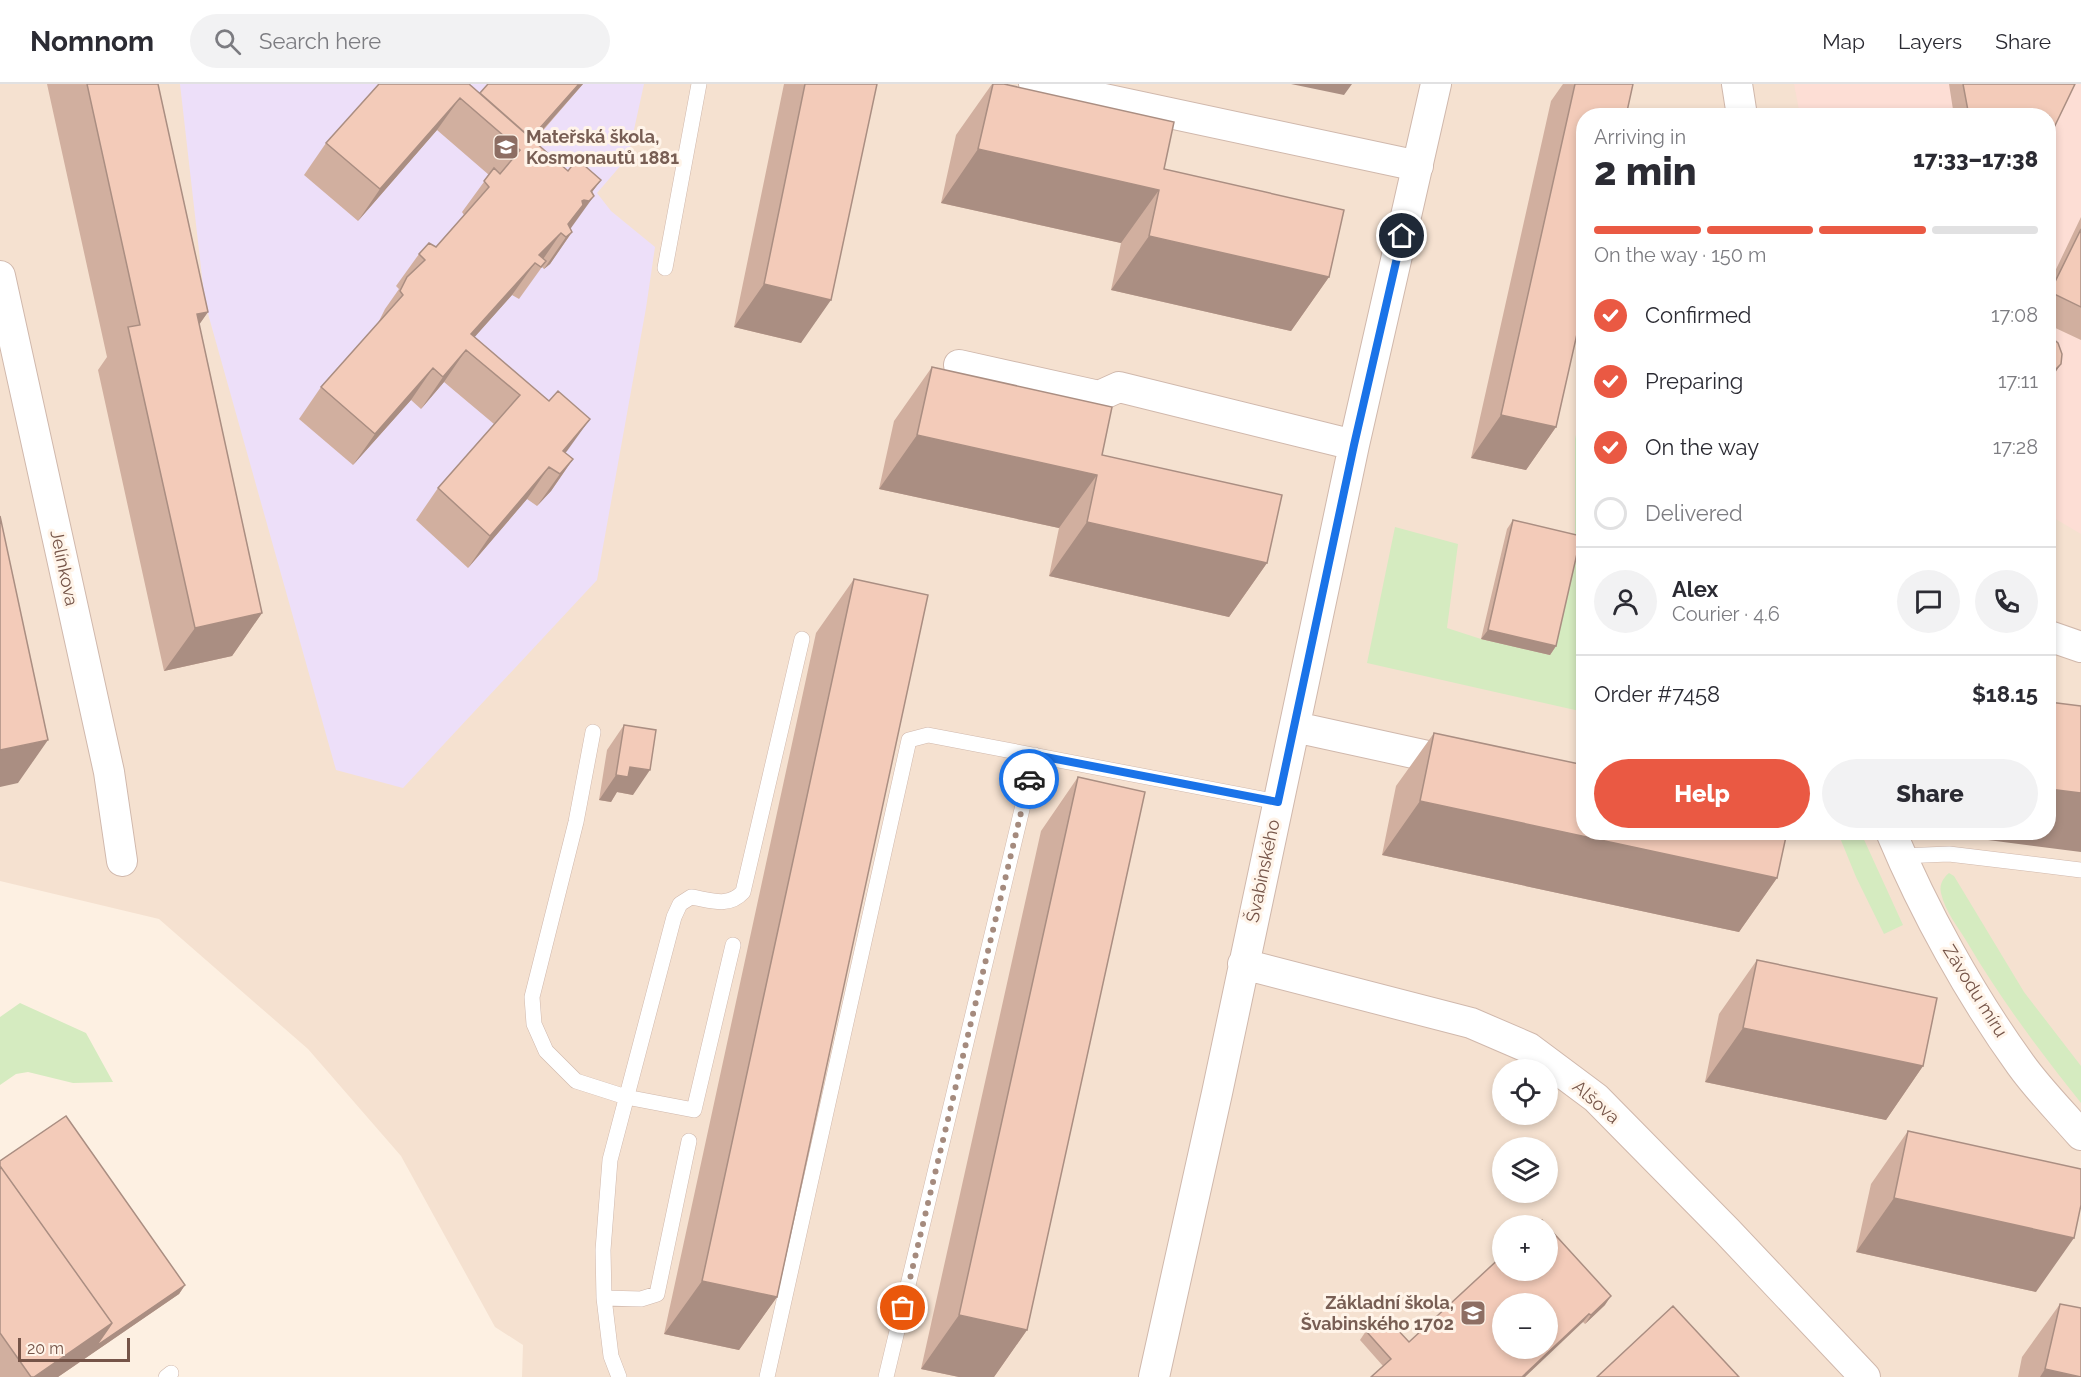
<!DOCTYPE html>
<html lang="en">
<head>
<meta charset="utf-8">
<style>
	:root { --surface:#fff; --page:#f2f2f3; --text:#2b2b33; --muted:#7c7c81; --line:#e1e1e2; --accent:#ea5943 }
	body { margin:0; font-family:Raleway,sans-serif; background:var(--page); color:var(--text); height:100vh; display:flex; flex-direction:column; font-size:22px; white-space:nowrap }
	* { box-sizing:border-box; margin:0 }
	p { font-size:20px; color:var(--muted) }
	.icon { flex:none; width:33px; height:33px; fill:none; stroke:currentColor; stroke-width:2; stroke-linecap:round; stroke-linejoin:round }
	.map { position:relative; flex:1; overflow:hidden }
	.drawer { position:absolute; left:1576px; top:24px; width:480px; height:732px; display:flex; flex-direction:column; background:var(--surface); border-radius:24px; box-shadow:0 3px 9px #0003 }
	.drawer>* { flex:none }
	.tools { position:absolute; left:1492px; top:975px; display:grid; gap:12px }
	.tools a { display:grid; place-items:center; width:66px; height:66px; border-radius:50%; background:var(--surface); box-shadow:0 3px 9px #0003; font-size:30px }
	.scale { position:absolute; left:18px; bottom:15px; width:112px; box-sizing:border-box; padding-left:6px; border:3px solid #755448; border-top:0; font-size:16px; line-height:21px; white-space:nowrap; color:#755448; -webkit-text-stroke:4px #fff4e9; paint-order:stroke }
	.pin { position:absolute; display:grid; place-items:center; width:51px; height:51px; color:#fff; margin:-26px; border:3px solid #fff; border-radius:50%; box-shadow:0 2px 6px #0007 }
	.courier { position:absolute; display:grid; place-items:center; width:60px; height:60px; margin:-30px; border:4px solid #1a73e8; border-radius:50%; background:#fff; color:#222; box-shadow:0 2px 8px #0007 }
	.headline em { font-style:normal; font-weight:800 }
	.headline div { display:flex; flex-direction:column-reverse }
	.headline { display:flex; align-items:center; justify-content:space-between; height:102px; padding:0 18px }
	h1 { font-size:39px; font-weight:800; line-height:45px }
	.bar { display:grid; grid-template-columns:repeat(4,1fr); gap:9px 6px; align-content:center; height:72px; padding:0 18px }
	.bar i { height:8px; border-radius:4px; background:var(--line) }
	.bar .on { background:var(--accent) }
	.bar p { grid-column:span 4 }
	.line { display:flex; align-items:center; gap:15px; padding:0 18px; border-top:2px solid var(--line) }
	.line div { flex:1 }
	.round { display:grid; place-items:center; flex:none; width:63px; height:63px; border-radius:32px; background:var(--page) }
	ol { padding:0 18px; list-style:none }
	li { display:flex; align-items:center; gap:18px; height:66px }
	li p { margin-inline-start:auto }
	li .icon { padding:6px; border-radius:50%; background:var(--accent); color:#fff; stroke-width:4 }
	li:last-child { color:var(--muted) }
	li i { width:33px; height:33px; border:3px solid var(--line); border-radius:50% }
	.cta { display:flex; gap:12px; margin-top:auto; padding:12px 18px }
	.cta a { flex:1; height:69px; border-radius:36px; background:var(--accent); color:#fff; font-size:24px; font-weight:800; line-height:69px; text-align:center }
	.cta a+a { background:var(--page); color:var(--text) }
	header { display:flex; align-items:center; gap:36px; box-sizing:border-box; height:84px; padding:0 30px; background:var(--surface); border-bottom:2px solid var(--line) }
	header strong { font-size:28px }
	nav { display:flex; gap:33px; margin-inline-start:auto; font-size:21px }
	.search { width:420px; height:54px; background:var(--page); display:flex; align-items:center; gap:15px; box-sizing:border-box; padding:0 21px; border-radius:33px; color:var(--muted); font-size:22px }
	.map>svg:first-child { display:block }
</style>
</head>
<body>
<header>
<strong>Nomnom</strong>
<div class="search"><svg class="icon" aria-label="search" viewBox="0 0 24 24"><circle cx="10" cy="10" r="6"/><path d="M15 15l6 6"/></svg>Search here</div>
<nav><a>Map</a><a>Layers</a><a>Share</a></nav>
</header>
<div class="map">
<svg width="2081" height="1293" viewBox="0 0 2081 1293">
	<rect width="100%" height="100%" fill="#fdf0e2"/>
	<!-- residential -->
	<path fill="#f5e1d0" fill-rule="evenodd" d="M0 0H2081V1293H522L523 1261 495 1243 401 1072 308 965 159 835 0 797ZM1584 32H2049V748H1584ZM1503 986H1548V1030H1503ZM1503 1064H1548V1108H1503ZM1503 1142H1548V1186H1503ZM1503 1220H1548V1264H1503Z"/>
	<!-- commercial -->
	<path fill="#fdded5" d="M1794 0H2081V450L2049 431V32L1800 31Z"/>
	<!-- education -->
	<path fill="#eddff9" d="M180 0H644L628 73 597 109 611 127 655 163 646 224 597 496 403 704 336 686 205 219Z"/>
	<!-- green -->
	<path fill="#d5ebc0" d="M1584 314V628L1367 579 1395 443 1458 460 1447 544 1481 555 1550 570 1575 461V355Z
		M1838 749H1861L1903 841 1884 850 1856 793Z
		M1949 789 1954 792 2024 908 2081 982V1019C2039 966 2001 916 1967 858 1958 843 1945 827 1941 809 1939 801 1943 794 1949 789Z
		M20 919 86 949 113 998 73 999 28 988 16 990 0 1001V933Z"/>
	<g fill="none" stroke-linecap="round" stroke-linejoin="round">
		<!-- service casing -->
		<g stroke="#d0b8ac" stroke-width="16">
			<path id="service" d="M665 184 699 0
				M593 648 576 738 532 913 534 940 546 967 576 997 626 1013 694 1026 733 861
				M1901 772 1949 770 2081 786
				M604 1214 641 1215 657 1210 689 1057
				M166 1293 171 1289
				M619 1293 611 1272 604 1214 603 1166 610 1076 674 833 680 820 691 813C711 816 728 824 743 808L802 555
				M767 1293 909 656 928 651 1278 718
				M886 1293 1035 671"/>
		</g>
		<!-- minor casing -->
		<g stroke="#d0b8ac" stroke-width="32">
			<path id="minor" d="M1034 0 1418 82
				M1737 0 1742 32
				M0 192 109 688 122 777
				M959 281 1099 312 1119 303 1354 361
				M2049 552 2081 563
				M1295 643 1459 679
				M1891 748C1924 827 1971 912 2021 981 2039 1006 2061 1028 2081 1051
				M1243 880 1471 939 1529 964 1596 1014 1727 1147 1865 1293
				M1154 1293 1217 1009 1354 361 1436 0"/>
		</g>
		<!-- service -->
		<use href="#service" stroke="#fff" stroke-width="15"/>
		<!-- minor -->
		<use href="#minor" stroke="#fff" stroke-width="30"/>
	</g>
	<!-- wall -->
	<path fill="#d1af9f" d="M47 0H158L208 228 199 240 262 529 232 572 164 587 98 286 107 273Z
		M379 0 480 9 488 0H583L534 57 568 87 601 96 592 108 570 145 572 148 550 180 544 185 542 183 519 215 512 211 474 253 566 369 573 375 551 407 537 422 527 415 468 484 416 436 438 404 494 340 444 298 421 325 411 316 353 381 299 335 321 303 378 239 385 225 399 205 396 202 419 170 436 163 464 131 462 128 489 91 437 46 358 137 304 91 326 59Z
		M784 0H877L801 259 734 243Z
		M992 0H1004L1164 85 1329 193 1291 247 1111 206 1121 159 941 119 956 51Z
		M1563 0H1633L1556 343 1526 386 1471 374 1551 17Z
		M1949 0H2075L2049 32H1954Z
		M2081 133V256L2049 241V200Z
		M932 283 1102 371 1267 479 1229 533 1049 492 1059 444 879 405 894 337Z
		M1513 436 1556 562 1550 571 1481 555 1507 445Z
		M854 495 777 1213 739 1266 664 1250 816 549Z
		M624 641 633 711 617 708 611 718 599 716 607 666Z
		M1434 649 1777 794 1739 848 1382 771 1396 702Z
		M1078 693 1027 1246 994 1293H959L921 1285 1041 747Z
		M1757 876 1923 982 1886 1036 1705 998 1719 930Z
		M1908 1047 2036 1208 1856 1168 1871 1100Z
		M0 1077 185 1201 179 1210 58 1293H0Z
		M2060 1220 2081 1293H2018L2022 1273Z
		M1605 1221 1585 1240 1583 1238 1383 1282 1360 1256 1366 1247 1409 1258Z"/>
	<!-- shaded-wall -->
	<path fill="#aa8e82" d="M579 0H583L508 85 526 61Z
		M1291 0H1352L1344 11Z
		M460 14 437 46 358 137 380 105Z
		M978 65 1159 106 1121 159 941 119Z
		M601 96 586 116 594 112 571 144 566 149 562 148 582 117Z
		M572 148 550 180 544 185 566 153Z
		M561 149 539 181 535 179 512 211 449 282 471 250 539 171Z
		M1149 152 1329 193 1291 247 1111 206Z
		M764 200 831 216 801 259 734 243Z
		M208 228 178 271 197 230Z
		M466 266 444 298 421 325 443 293Z
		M2061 280 2055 289 2049 295V290Z
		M433 284 411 316 353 381 375 350Z
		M1501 331 1556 343 1526 386 1471 374Z
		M590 335 567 367 552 385 563 367Z
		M917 351 1097 391 1059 444 879 405Z
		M573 375 551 407 537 422 560 390Z
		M549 383 527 415 468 484 490 452Z
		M1087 438 1267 479 1229 533 1049 492Z
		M262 529 232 572 164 587 195 544Z
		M1488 546 1556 562 1550 571 1481 555Z
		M48 656 18 699 0 703V666Z
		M630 683 650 686 633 711 617 708 611 718 599 716 616 691Z
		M2049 705 2081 709V768L1965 753 1968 748H2049Z
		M1420 717 1777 794 1739 848 1382 771Z
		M1743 944 1923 982 1886 1036 1705 998Z
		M1894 1114 2074 1154 2036 1208 1856 1168Z
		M702 1197 777 1213 739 1266 664 1250Z
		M185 1201 179 1210 58 1293H34L112 1239Z
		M1611 1212 1605 1221 1585 1240 1591 1231Z
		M1589 1230 1583 1238 1525 1293H1522Z
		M959 1231 1027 1246 994 1293H959L921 1285Z
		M2045 1285 2080 1293H2040Z"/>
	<!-- building -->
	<path fill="#f3cbb9" stroke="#aa8e82" stroke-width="1.5" fill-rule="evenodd" d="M87 0H158L208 228 197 230 262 529 195 544 128 243 140 241Z
		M379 0H469L568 87 577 75 601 96 591 107 594 112 589 117 584 116 582 117 583 121 568 140 572 148 566 153 561 149 539 171 546 177 541 183 535 179 471 250 549 317 558 307 590 335 563 367 573 375 560 390 549 383 490 452 438 404 520 311 466 266 443 293 433 284 375 350 321 303 403 211 400 207 407 193 425 176 419 170 429 159 436 163 489 103 484 97 494 84 500 90 520 66 460 14 380 105 326 59Z
		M488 0H579L531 54 480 9Z
		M805 0H877L831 216 764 200Z
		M993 0H1004L1174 38 1164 85 1344 126 1329 193 1149 152 1159 106 978 65Z
		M1575 0H1633L1626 32H1584V219L1556 343 1501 331Z
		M1963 0H2075L2049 54V32H1969Z
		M2081 145V223L2050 208Z
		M2049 253 2052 254 2058 259 2062 270 2061 280 2051 290H2049Z
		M932 283 1112 323 1102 371 1282 411 1267 479 1087 438 1097 391 917 351Z
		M0 432 48 656 0 666Z
		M1513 436 1581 452 1556 562 1488 546Z
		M854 495 928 511 777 1213 702 1197Z
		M2049 618 2081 622V709L2049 705Z
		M624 641 656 646 650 686 630 683 628 693 616 691Z
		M1434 649 1584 681V748H1787L1777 794 1420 717Z
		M1078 693 1145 708 1027 1246 959 1231Z
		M1757 876 1937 914 1923 982 1743 944Z
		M66 1032 185 1201 96 1262 112 1239 0 1082V1077Z
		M1908 1047 2081 1085V1121L2074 1154 1894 1114Z
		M0 1082 112 1239 34 1293H31L0 1249Z
		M1542 1136 1547 1142H1535Z
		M1548 1143 1611 1212 1591 1231 1589 1230 1522 1293H1371L1391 1275 1366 1247 1384 1231 1409 1258 1503 1171V1186H1548ZM1503 1220H1548V1264H1503Z
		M2060 1220 2081 1224V1293L2045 1285Z
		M1673 1222 1739 1293H1597Z"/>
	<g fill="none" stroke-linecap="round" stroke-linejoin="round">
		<!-- done -->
		<path stroke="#a58b7e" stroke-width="6" stroke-dasharray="0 10.8" d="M903 1224 1029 695"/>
		<!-- route -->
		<path stroke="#1a73e8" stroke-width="8" d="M1029 695 1035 671 1278 718 1354 361 1402 152"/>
	</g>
	<!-- icons -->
	<defs>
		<g id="school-square" transform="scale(1.35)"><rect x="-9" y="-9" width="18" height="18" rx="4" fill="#8d6e63" stroke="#fff4e9"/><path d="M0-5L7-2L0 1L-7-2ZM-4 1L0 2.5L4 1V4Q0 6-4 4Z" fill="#fff"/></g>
	</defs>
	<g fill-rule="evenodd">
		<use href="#school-square" x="506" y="63"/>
		<use href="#school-square" x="1473" y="1229"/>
	</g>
	<g text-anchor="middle" stroke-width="6" stroke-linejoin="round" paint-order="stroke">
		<!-- education labels -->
		<g font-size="18" font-weight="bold" fill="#785e54" stroke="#fff4e9" text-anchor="start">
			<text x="526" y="59">Mateřská škola,<tspan x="526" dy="21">Kosmonautů 1881</tspan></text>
			<text x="1454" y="1225" text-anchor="end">Základní škola,<tspan x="1454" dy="21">Švabinského 1702</tspan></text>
		</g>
		<!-- street labels -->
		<g font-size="18" fill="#755448" stroke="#fff4e9">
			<text transform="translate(64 484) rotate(78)" y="6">Jelínkova</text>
			<text transform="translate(1263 787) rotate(-78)" y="6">Švabinského</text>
			<text transform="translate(1975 907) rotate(58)" y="6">Závodu míru</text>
			<text transform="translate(1596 1018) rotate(41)" y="6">Alšova</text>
		</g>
	</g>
</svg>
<div class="tools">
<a><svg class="icon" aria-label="locate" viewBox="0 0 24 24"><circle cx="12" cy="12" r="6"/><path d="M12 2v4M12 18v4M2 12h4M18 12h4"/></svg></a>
<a><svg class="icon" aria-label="layers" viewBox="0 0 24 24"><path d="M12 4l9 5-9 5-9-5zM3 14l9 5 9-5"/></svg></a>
<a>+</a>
<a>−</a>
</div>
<div class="scale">20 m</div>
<div class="pin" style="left:903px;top:1224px;background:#ea580c"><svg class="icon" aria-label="bag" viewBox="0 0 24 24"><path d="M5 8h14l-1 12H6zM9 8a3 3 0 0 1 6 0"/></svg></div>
<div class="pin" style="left:1402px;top:152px;background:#1f2937"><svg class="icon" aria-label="home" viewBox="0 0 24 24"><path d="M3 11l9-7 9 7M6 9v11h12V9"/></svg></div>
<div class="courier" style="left:1029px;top:695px"><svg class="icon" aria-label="car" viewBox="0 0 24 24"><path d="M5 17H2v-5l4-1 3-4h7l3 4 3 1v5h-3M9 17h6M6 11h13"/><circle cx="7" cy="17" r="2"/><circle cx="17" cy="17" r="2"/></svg></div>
<section class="drawer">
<div class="headline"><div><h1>2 min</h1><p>Arriving in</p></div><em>17:33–17:38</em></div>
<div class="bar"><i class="on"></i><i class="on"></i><i class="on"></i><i></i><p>On the way · 150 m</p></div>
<ol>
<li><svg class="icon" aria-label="check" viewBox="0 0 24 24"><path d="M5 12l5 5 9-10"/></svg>Confirmed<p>17:08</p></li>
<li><svg class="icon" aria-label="check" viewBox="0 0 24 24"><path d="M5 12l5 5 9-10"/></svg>Preparing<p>17:11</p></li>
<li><svg class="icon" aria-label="check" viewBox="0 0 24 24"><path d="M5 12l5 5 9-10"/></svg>On the way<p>17:28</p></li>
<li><i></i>Delivered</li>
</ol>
<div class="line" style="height:108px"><a class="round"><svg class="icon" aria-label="person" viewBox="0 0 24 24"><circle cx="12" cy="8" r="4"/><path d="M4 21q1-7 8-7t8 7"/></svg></a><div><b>Alex</b><p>Courier · 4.6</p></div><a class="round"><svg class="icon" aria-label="chat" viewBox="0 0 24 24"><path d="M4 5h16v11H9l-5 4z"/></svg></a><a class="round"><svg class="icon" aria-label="phone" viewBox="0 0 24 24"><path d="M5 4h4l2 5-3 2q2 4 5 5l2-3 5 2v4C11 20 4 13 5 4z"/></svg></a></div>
<div class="line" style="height:78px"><div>Order #7458</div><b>$18.15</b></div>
<div class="cta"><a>Help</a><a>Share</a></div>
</section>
</div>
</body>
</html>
